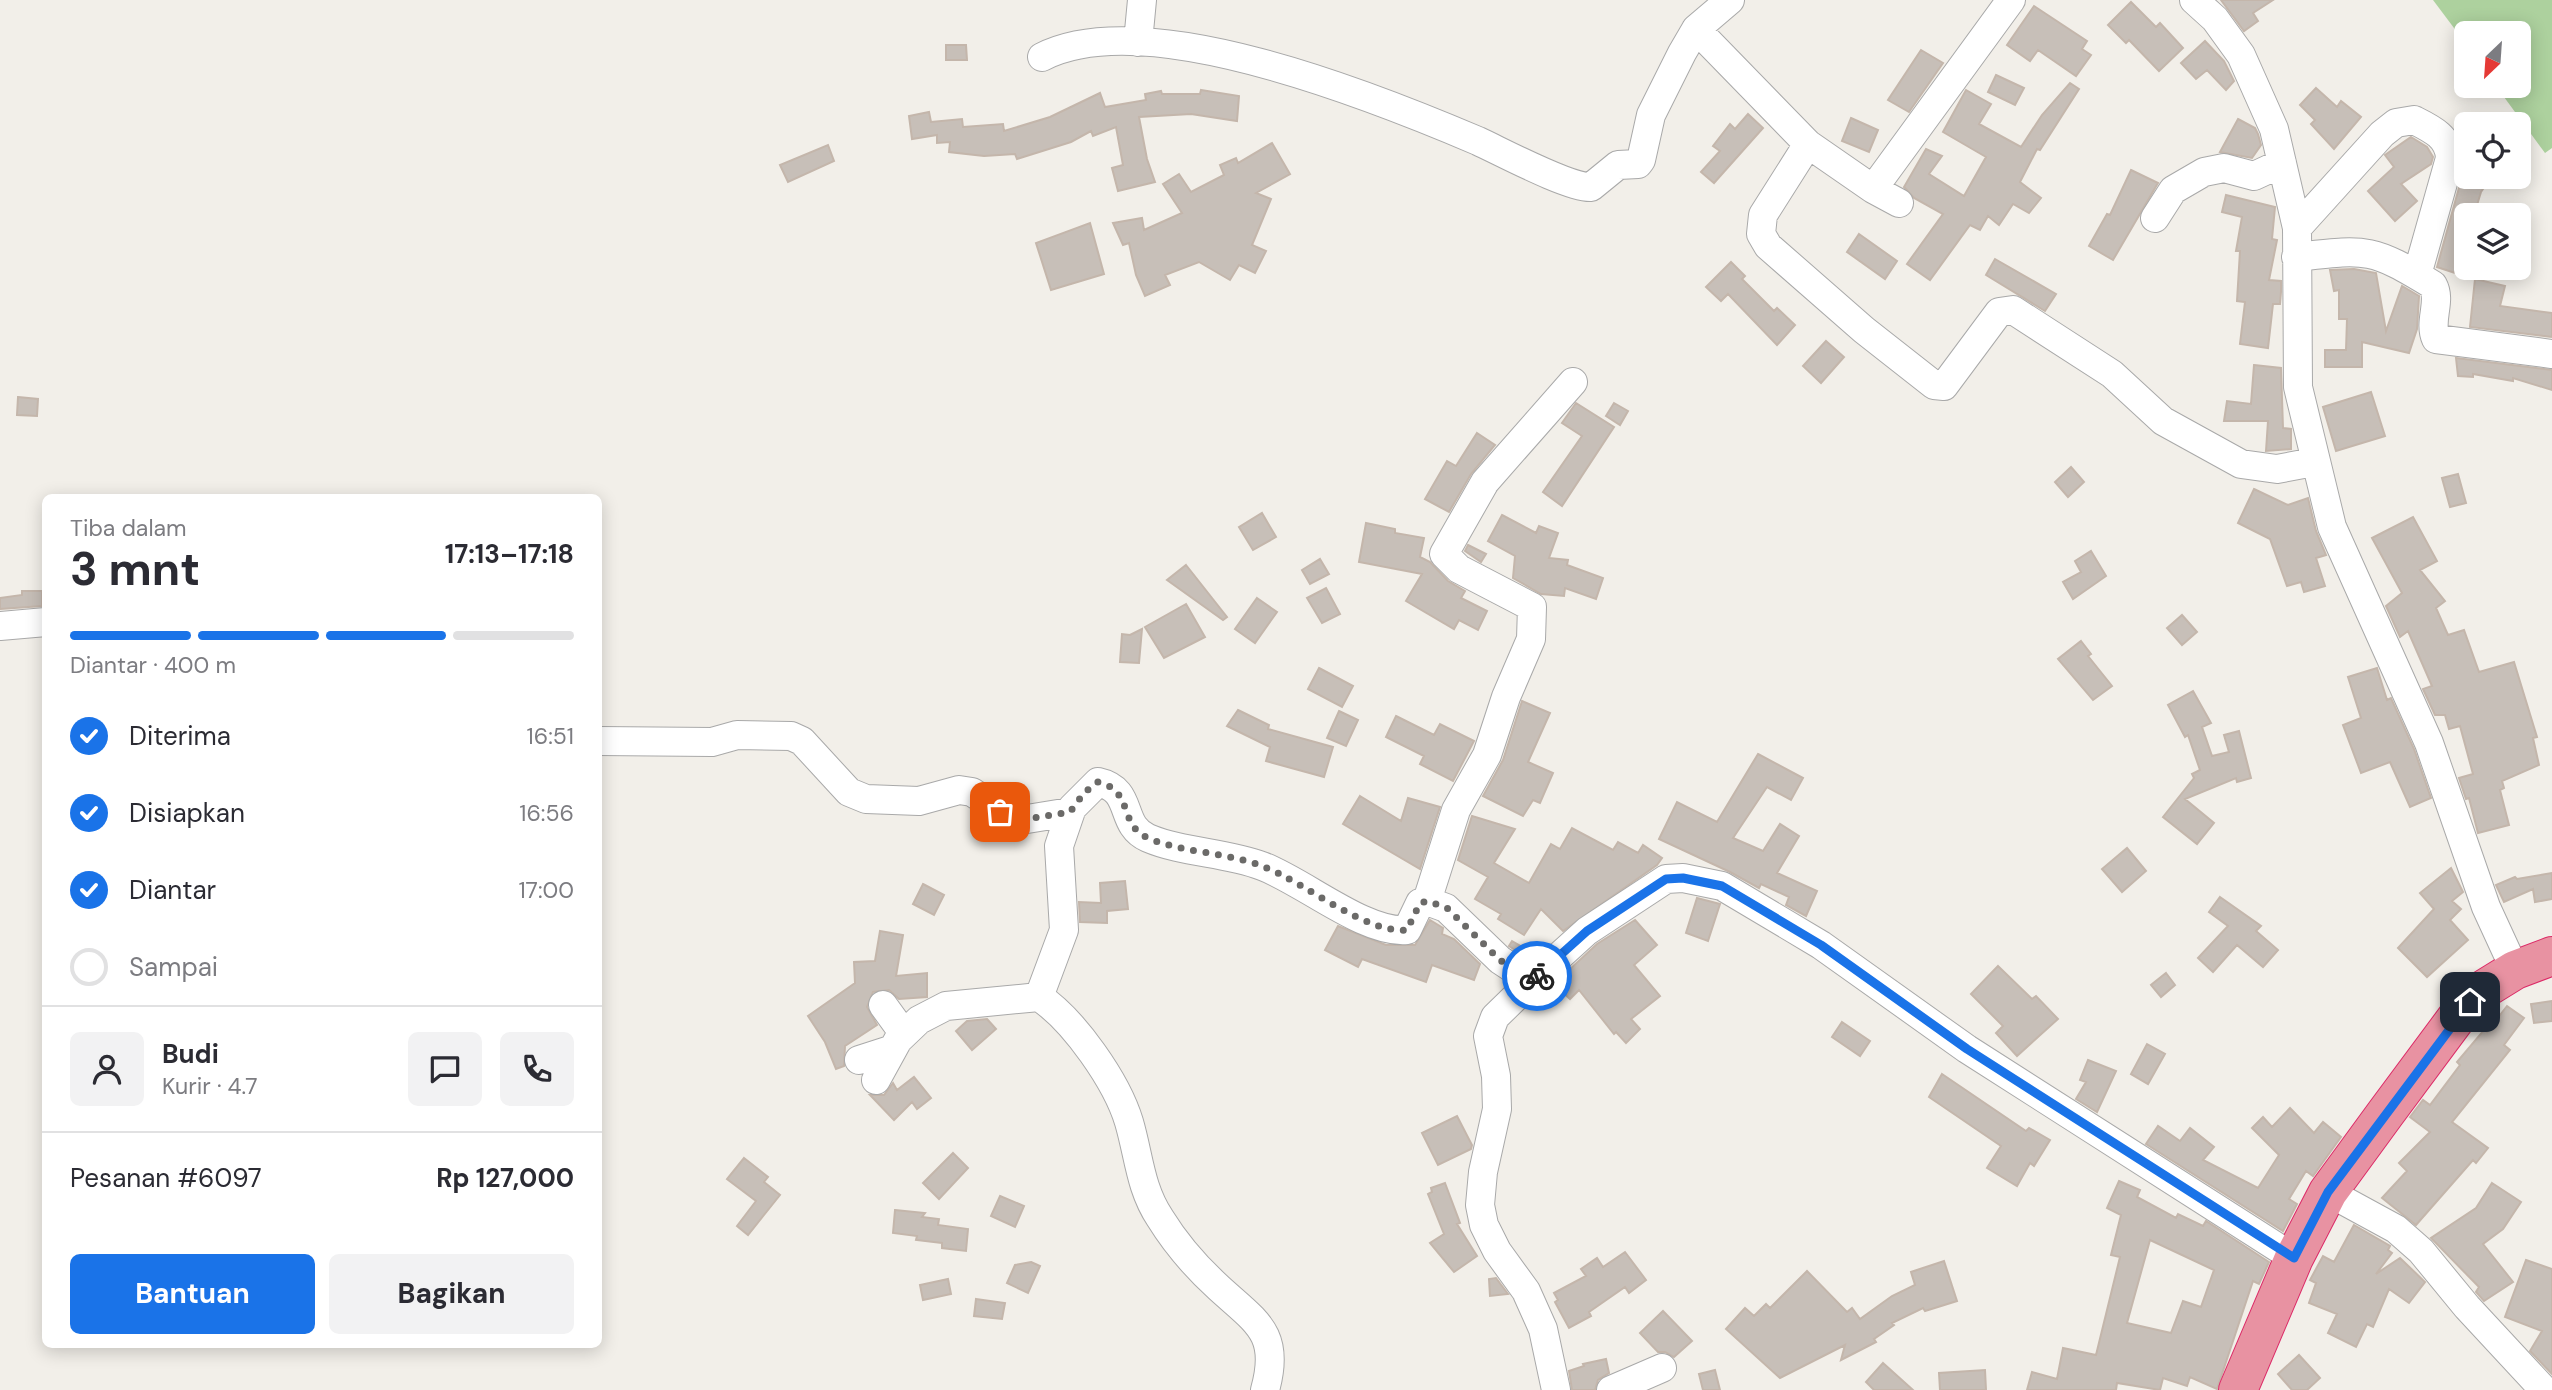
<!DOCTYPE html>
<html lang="id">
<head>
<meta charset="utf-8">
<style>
	:root { --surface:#fff; --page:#f2f2f3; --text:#2b2b33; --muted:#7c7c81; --line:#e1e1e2; --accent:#1a73e8 }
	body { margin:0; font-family:"DM Sans",sans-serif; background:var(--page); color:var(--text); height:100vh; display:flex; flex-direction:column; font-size:26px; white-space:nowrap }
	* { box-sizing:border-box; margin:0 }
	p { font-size:23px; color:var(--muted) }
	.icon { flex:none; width:38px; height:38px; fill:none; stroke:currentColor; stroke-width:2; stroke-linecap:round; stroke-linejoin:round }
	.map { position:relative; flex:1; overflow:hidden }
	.side { position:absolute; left:42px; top:494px; width:560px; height:854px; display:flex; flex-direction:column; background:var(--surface); border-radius:10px; box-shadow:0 4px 18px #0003 }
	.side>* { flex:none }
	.needle { width:46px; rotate:205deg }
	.tools { position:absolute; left:2454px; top:21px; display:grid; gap:14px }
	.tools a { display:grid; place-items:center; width:77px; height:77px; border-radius:10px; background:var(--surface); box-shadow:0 4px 18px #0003; font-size:35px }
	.pin { position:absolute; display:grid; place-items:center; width:60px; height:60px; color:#fff; margin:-30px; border-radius:14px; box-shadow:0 4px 10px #0006 }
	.courier { position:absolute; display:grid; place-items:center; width:70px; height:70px; margin:-35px; border:5px solid #1a73e8; border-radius:50%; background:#fff; color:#222; box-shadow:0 2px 9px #0007 }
	.overview em { font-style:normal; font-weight:700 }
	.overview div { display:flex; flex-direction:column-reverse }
	.overview { display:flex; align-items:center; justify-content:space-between; height:119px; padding:0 28px }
	h1 { font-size:46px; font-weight:700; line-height:52px }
	.bar { display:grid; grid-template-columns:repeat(4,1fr); gap:10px 7px; align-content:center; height:84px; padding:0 28px }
	.bar i { height:9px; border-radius:5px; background:var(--line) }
	.bar .selected { background:var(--accent) }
	.bar p { grid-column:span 4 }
	.line { display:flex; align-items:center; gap:18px; padding:0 28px; border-top:2px solid var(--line) }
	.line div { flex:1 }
	.round { display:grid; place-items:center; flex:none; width:74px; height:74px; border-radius:10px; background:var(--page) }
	ol { padding:0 28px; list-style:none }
	li { display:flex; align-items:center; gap:21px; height:77px }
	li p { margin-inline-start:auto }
	li .icon { padding:7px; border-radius:50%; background:var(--accent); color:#fff; stroke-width:4 }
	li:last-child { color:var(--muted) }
	li i { width:38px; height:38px; border:4px solid var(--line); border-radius:50% }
	.primary-button { display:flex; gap:14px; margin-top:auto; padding:14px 28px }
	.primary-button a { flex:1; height:80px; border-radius:10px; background:var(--accent); color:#fff; font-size:28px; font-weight:700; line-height:80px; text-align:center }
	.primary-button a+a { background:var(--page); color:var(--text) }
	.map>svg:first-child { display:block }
</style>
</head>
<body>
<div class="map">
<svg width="2552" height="1390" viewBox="0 0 2552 1390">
	<rect width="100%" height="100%" fill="#f2efe9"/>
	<!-- forest -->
	<path fill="#add19e" d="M2433 0H2552V148L2545 153 2496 86H2518V33H2466V44Z"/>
	<!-- building -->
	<path fill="#c7bfb8" stroke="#c4b6ab" stroke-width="2" fill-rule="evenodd" d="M2221 0H2273L2253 13 2258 21 2244 31Z
		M2131 2 2156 27 2160 23 2183 48 2159 71 2129 40 2126 43 2108 25Z
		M2034 6 2087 41 2082 49 2091 55 2076 76 2038 50 2030 61 2007 45Z
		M2205 41 2224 61 2234 81 2226 90 2207 70 2196 79 2181 63Z
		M946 45H966L967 60H946Z
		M1921 50 1943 63 1909 112 1888 100Z
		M1996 75 2024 88 2015 105 1988 92Z
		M2070 83 2079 89 2040 150 2037 149 2020 182 2041 198 2029 213 2013 204 1999 225 1988 216 1980 230 1970 225 1930 280 1907 264 1943 214 1914 198 1904 187 1926 149 1942 156 1929 174 1964 196 1986 157 1943 132 1966 90 1991 104 1979 124 2021 147 2042 115Z
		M2316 88 2337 107 2341 101 2361 117 2334 149 2311 124 2315 120 2300 105Z
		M1201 90 1239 96 1237 121 1191 114 1139 117 1147 159 1155 182 1118 191 1112 168 1123 165 1116 127 1093 136 1091 131 1071 142 1017 159 1015 154 984 156 949 152 950 142 937 143V135L912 139 909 116 929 112 931 122 962 119 963 127 1003 124 1004 131 1050 117 1100 93 1105 107 1146 100 1145 94 1161 91 1162 94H1200Z
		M1748 114 1763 128 1714 183 1701 172 1720 151 1713 146 1730 124 1735 129Z
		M1851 118 1878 130 1869 152 1842 141Z
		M2238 119 2255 128 2258 134 2261 145 2252 158 2220 152Z
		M2411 137 2427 147 2433 157 2431 164 2401 184 2417 201 2395 221 2368 191 2394 167 2385 155Z
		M1272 143 1290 174 1256 193 1271 199 1252 245 1266 251 1255 273 1239 265 1230 280 1199 262 1165 275 1170 285 1145 296 1136 275 1129 243 1123 245 1113 223 1142 218 1144 230 1182 213 1163 184 1179 174 1191 192 1224 175 1220 165 1236 158 1238 163Z
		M828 145 834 161 788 182 780 165Z
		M2131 170 2158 183 2113 260 2089 246 2107 214 2110 215Z
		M2462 177H2491L2481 192 2474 215H2466V242L2455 273 2437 267Z
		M2226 195 2275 207 2272 239 2277 240 2269 280 2281 281V292L2280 304H2273L2268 348 2240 344 2245 302 2237 301 2240 251H2236L2242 217 2222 212Z
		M1090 223 1104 274 1051 290 1036 243Z
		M1859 234 1897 261 1885 279 1847 252Z
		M1995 259 2056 294 2045 311 1986 275Z
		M1731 262 1745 276 1742 279 1774 311 1777 308 1795 325 1777 345 1728 294 1721 301 1706 287Z
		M2354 269 2376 273 2386 331 2402 286 2419 296 2417 329 2409 353 2362 342V367H2325V350H2346L2347 319H2339V290L2334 291 2330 270Z
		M2475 279 2505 286 2500 306 2552 313V337L2470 327Z
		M1826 341 1844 357 1821 383 1803 366Z
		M2456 358 2552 370V390L2513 378V381L2473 374V377L2458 376Z
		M2254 365 2281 368 2283 428 2291 429V449L2266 451 2268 421H2224L2227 401 2251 404Z
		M2371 392 2385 436 2336 451 2323 407Z
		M18 397 38 399 37 416 17 415Z
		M1576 403 1614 427 1562 506 1543 492 1582 436 1562 423Z
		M1614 403 1628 411 1620 425 1606 416Z
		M1477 433 1495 445 1471 474 1449 512 1425 499 1447 461 1456 466Z
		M2071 467 2084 482 2068 497 2055 482Z
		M2458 474 2466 503 2450 507 2442 478Z
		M2254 489 2288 505 2308 498 2316 531 2326 555 2316 558 2325 586 2304 592 2301 582 2287 586 2270 539 2238 523Z
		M1262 513 1276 537 1253 550 1239 527Z
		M1502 515 1536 533 1539 526 1558 533 1549 558 1568 560 1567 565 1603 578 1596 599 1565 588 1564 596 1541 594 1513 578 1515 556 1488 541Z
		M2413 517 2437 561 2420 570 2445 601 2436 608 2448 635 2464 630 2479 672 2514 662 2537 737 2533 738 2539 765 2502 781 2504 788 2500 790 2509 825 2478 833 2469 798 2466 799 2459 778 2473 774 2460 726 2449 729 2445 715H2435L2423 689 2432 686 2408 631 2400 637 2386 606 2402 593 2372 538Z
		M1366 523 1395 529V533L1424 538 1420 557 1430 562 1448 581 1465 591 1461 598 1487 611 1478 630 1459 620 1454 629 1406 601 1422 574 1359 562Z
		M1468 545 1486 554 1481 562 1465 551Z
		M2091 551 2106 576 2073 599 2063 582 2081 572 2075 561Z
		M1320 559 1329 574 1310 584 1302 570Z
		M1186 565 1227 617 1223 620 1167 580Z
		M1326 588 1340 614 1322 623 1307 598Z
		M22 591H42V606L0 609V598L22 595Z
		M1257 598 1277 612 1255 643 1235 629Z
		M1186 604 1205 637 1164 658 1145 627Z
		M2182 615 2197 632 2182 645 2167 628Z
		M1142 629 1139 663 1120 662 1122 634 1130 635Z
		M2081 641 2091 654 2088 656 2112 686 2093 700 2058 659Z
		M1319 668 1353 686 1342 707 1308 689Z
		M2377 668 2387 700 2391 698 2414 749 2431 798 2410 807 2390 762 2361 773 2343 725 2361 718 2348 677Z
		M2193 691 2211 723 2202 727 2212 756 2229 752 2224 735 2239 731 2251 778 2237 782 2236 778 2185 799 2214 823 2197 844 2163 817 2194 778 2192 774 2200 770 2188 735 2185 737 2168 705Z
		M1522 701 1550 713 1528 762 1553 773 1540 803 1533 800 1523 816 1483 796 1503 760Z
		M1238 710 1269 725 1268 729 1333 747 1324 777 1266 761 1270 747 1227 726Z
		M1339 711 1358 720 1346 746 1327 738Z
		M1396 716 1434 735 1440 724 1474 741 1453 781 1420 764 1424 756 1386 737Z
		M1758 754 1803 778 1791 800 1767 787 1733 838 1763 851 1780 824 1799 836 1777 873 1817 891 1806 916 1786 905 1789 897 1761 884 1759 888 1730 872 1659 839 1677 802 1717 822Z
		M1360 796 1401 821 1408 798 1440 807 1420 869 1343 824Z
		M1472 816 1515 829 1494 863 1529 883 1551 844 1560 849 1572 828 1613 850 1618 842 1638 853 1643 845 1662 858 1657 865 1563 931 1541 909 1524 935 1498 919 1501 914 1475 899 1488 877 1458 860Z
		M2127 848 2146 871 2122 892 2102 869Z
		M2451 868 2463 892 2452 901 2461 909 2450 920 2468 940 2427 977 2398 948 2434 909 2420 893Z
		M2552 873V899L2535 902 2533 889 2504 902 2496 885 2515 877 2517 879Z
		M1125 881 1128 909 1107 911V923L1080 922 1079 902 1101 903 1100 883Z
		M923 884 944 895 934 915 913 904Z
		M2220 897 2261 926 2256 931 2278 950 2263 967 2237 945 2213 972 2198 958 2228 926 2209 912Z
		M1697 898 1720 904 1708 941 1686 933Z
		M1430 920 1443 928 1442 934 1454 939 1480 964 1474 980 1432 965 1426 982 1362 959 1358 967 1325 950 1338 926 1386 945H1415Z
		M1635 920 1657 945 1634 965 1660 996 1631 1019 1640 1029 1626 1043 1616 1032 1614 1034 1579 990 1570 999 1554 984 1597 944Z
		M880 931 903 935 896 976 927 973V997L899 999 889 990 873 992 867 1007 877 1025 845 1046 844 1066 836 1069 825 1042 808 1016 855 983 854 962 875 961Z
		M1512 941 1536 955 1530 960 1509 946Z
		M1998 966 2032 999 2036 996 2058 1019 2017 1056 1996 1033 2003 1026 1971 994Z
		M2166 973 2175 985 2161 997 2151 985Z
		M2552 1001V1021L2534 1023 2531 1004Z
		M2507 1006 2524 1018 2504 1045 2510 1050 2452 1122 2488 1148 2476 1163 2473 1160 2416 1225 2382 1198 2407 1171 2399 1163 2430 1132 2410 1117 2423 1100 2430 1105 2460 1065 2457 1062 2484 1030 2487 1032Z
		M987 1019 996 1029 972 1050 956 1031 967 1021Z
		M1842 1022 1870 1041 1860 1056 1832 1037Z
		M2147 1044 2165 1054 2148 1084 2131 1074Z
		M2088 1060 2116 1071 2097 1112 2076 1099 2086 1082 2080 1080Z
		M1942 1074 2026 1131 2029 1128 2050 1140 2034 1166 2030 1163 2017 1186 1987 1168 2001 1146 1929 1097Z
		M914 1077 931 1098 917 1109 912 1102 894 1120 870 1095H884L893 1083 897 1090Z
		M2290 1108 2314 1133 2323 1122 2341 1137 2313 1176 2306 1171 2289 1199 2297 1204 2283 1231 2146 1144 2158 1126 2180 1141 2190 1128 2214 1147 2203 1160 2258 1188 2279 1155 2252 1128 2263 1117 2272 1127Z
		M1457 1116 1472 1145 1471 1149 1438 1165 1422 1133Z
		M953 1153 968 1168 939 1199 923 1183Z
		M744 1158 768 1177 764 1182 780 1195 748 1235 737 1226 756 1201 727 1179Z
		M2119 1181 2140 1190 2137 1197 2176 1218 2178 1214 2203 1226 2206 1221 2269 1262 2259 1284 2253 1281 2217 1389 2190 1377 2187 1386 2163 1378 2160 1390 2117 1383 2116 1390H2027L2032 1372 2057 1379 2063 1348 2096 1355 2120 1257 2111 1255 2121 1215 2107 1208ZM2150 1240 2214 1270 2201 1307 2183 1301 2171 1333 2127 1323Z
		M1445 1183 1460 1223 1457 1224 1477 1256 1454 1272 1430 1243 1444 1234 1428 1194 1432 1192 1431 1188Z
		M2492 1183 2521 1202 2503 1229 2483 1244 2513 1282 2484 1301 2476 1292 2479 1287 2431 1238 2476 1208Z
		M1000 1196 1024 1206 1015 1227 991 1216Z
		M895 1210 925 1213 922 1217 939 1219 938 1225 968 1229 966 1251 942 1248V1243L916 1240 917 1236 893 1233Z
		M2354 1225 2390 1246 2388 1250 2392 1253 2376 1274 2400 1258 2425 1282 2409 1303 2389 1289 2373 1327 2367 1324 2356 1347 2328 1333 2337 1314 2309 1303 2316 1283 2310 1280 2323 1256 2334 1262Z
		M1625 1252 1646 1280 1629 1293 1625 1287 1589 1312 1591 1316 1569 1328 1555 1302 1558 1300 1554 1293 1586 1276 1581 1269 1597 1258 1603 1267Z
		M2526 1260 2552 1269V1374L2530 1351 2542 1331 2505 1317Z
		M1944 1261 1957 1301 1925 1311 1923 1308 1892 1323 1894 1325 1874 1339 1876 1342 1841 1360 1845 1345 1780 1378 1726 1329 1745 1308 1754 1316 1766 1304 1770 1308 1807 1271 1847 1312 1852 1308 1860 1319 1892 1296 1915 1285 1911 1272Z
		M1031 1262 1040 1266 1028 1293 1007 1283 1015 1265Z
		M1496 1278 1508 1294 1490 1296 1489 1279Z
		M948 1279 951 1294 923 1300 920 1285Z
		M976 1299 1005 1303 1002 1319 974 1316Z
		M1663 1311 1692 1341 1674 1357 1665 1352H1658L1640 1333Z
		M2299 1355 2320 1378 2307 1390H2292L2278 1374Z
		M1606 1359 1609 1373 1598 1380 1595 1390H1572L1569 1371 1584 1366 1583 1364Z
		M1883 1363 1913 1390H1874L1866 1382Z
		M1715 1370 1720 1390H1703L1699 1374Z
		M1985 1370 1986 1390H1940L1939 1373Z"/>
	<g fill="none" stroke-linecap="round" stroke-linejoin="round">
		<!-- minor casing -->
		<g stroke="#a9a9a9" stroke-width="30">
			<path id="minor" d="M2194 0 2215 19 2241 55 2274 129 2297 228 2298 387 2332 527 2429 743 2486 907 2515 970
				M1696 29 1808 144 1873 189 2011 0
				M1138 42 1142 0
				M1042 57C1145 4 1377 98 1478 141 1502 152 1569 188 1591 187L1618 165 1638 164 1641 160 1651 115 1682 53 1696 29 1730 0
				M1808 144 1763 215 1761 234 1768 246 1864 330 1934 385 1944 386 1999 312 2013 310 2112 374 2163 421 2241 464 2277 469 2314 462
				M1873 189 1899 203
				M2155 218 2173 190 2204 172 2224 168 2254 176 2282 163
				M2297 228 2382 134 2396 123 2414 120C2432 129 2449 137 2450 158L2417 275
				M2296 257C2367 249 2371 247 2433 285 2442 301 2428 321 2436 339L2552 354
				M0 626 46 622
				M598 741 712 742 737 735 791 736 802 741 849 792 866 799 919 801 959 790 972 792 1010 817 1021 820 1070 812
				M1427 901 1456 810 1487 755 1506 697 1531 639 1532 607 1459 569 1444 554 1485 482 1573 382
				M1532 981 1495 1017 1488 1036 1496 1076 1497 1109 1483 1172 1480 1205 1484 1225 1497 1251 1526 1291 1543 1329 1556 1390
				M883 1005 904 1034
				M859 1060 890 1050
				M876 1080 898 1040 919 1020 946 1006 1039 997
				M2328 1192 2396 1229 2421 1251 2467 1307 2544 1390
				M1265 1390C1281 1333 1256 1322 1219 1288 1196 1267 1176 1244 1160 1218 1140 1188 1139 1156 1129 1122 1117 1082 1074 1020 1039 997L1064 930 1059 846 1072 808 1098 782C1135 790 1118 825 1148 838 1183 853 1226 852 1262 866 1303 881 1365 934 1407 930L1420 903 1427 901 1446 908 1500 960 1532 981 1587 931 1666 879 1683 878 1722 886 1821 945 1967 1049 2294 1258
				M1611 1390 1662 1368"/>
		</g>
		<!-- highway casing -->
		<g stroke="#dc2a67" stroke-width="40">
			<path id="highway" d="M2238 1390 2294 1258 2328 1192 2385 1114 2460 1013 2481 991 2515 970 2552 956"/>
		</g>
		<!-- minor -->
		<use href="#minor" stroke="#fff" stroke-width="28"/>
		<!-- highway -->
		<use href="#highway" stroke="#e892a2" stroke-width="38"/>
	</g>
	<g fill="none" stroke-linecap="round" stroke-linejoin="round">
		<!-- done -->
		<path stroke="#6b6a68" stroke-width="7" stroke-dasharray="0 12.6" d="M1000 812 1021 820 1070 812 1084 793 1098 782C1134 790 1118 825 1148 838 1183 853 1226 852 1262 866 1303 881 1365 934 1407 930L1420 903 1427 901 1447 908 1500 960 1531 981 1537 976"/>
		<!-- route -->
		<path stroke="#1a73e8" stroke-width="9" d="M1537 976 1587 931 1666 879 1683 878 1722 886 1821 945 1967 1049 2294 1258 2328 1192 2470 1002"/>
	</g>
</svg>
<div class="tools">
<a><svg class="needle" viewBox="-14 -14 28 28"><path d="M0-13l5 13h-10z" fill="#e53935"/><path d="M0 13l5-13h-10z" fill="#7c7c81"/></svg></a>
<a><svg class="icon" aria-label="locate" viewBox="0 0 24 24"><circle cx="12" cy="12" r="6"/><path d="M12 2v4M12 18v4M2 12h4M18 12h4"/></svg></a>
<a><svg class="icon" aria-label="layers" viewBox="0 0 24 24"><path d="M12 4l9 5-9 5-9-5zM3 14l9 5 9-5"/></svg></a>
</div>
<div class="pin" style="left:1000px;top:812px;background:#ea580c"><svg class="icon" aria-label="bag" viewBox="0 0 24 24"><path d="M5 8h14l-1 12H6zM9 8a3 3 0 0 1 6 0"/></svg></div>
<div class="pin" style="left:2470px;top:1002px;background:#1f2937"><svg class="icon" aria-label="home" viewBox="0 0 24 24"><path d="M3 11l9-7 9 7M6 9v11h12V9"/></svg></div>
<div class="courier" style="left:1537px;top:976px"><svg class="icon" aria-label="bike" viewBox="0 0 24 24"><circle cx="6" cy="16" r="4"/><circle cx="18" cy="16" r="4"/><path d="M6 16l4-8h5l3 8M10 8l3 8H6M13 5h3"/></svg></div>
<section class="side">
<div class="overview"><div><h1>3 mnt</h1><p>Tiba dalam</p></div><em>17:13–17:18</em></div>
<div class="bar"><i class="selected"></i><i class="selected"></i><i class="selected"></i><i></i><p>Diantar · 400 m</p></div>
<ol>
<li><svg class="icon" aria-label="check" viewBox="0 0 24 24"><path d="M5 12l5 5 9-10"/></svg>Diterima<p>16:51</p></li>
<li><svg class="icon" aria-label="check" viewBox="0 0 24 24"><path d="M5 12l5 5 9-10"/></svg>Disiapkan<p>16:56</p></li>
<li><svg class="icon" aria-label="check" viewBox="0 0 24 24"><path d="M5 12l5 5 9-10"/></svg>Diantar<p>17:00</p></li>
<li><i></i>Sampai</li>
</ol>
<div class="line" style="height:126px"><a class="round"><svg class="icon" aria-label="person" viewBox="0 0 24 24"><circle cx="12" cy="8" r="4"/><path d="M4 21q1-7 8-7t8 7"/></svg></a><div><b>Budi</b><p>Kurir · 4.7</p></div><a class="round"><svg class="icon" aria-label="chat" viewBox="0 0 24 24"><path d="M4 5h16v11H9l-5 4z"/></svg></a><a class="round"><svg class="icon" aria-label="phone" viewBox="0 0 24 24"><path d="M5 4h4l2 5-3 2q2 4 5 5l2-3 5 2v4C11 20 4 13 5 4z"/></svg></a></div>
<div class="line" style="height:91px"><div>Pesanan #6097</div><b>Rp 127,000</b></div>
<div class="primary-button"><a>Bantuan</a><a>Bagikan</a></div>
</section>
</div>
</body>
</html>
